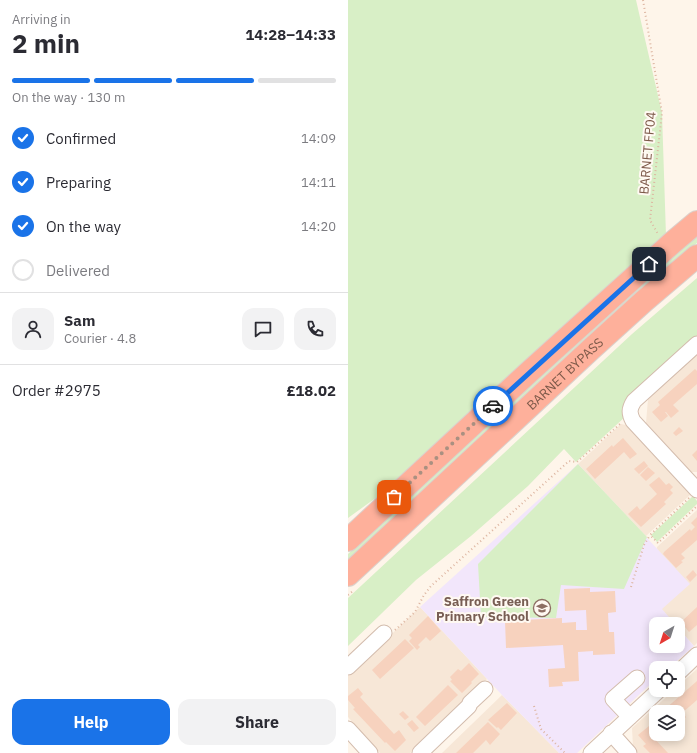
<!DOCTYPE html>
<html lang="en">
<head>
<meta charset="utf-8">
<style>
	:root { --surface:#fff; --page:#f2f2f3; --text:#2b2b33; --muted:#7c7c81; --line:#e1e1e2; --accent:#1a73e8 }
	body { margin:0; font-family:"IBM Plex Sans",sans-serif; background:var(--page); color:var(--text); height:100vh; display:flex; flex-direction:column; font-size:15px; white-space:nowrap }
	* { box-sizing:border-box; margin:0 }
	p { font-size:13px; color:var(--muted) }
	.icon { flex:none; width:22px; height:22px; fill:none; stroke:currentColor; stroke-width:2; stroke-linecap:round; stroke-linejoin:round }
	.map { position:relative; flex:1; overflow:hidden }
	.drawer { display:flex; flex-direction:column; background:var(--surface); width:348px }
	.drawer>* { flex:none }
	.needle { width:26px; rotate:219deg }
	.controls { position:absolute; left:301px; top:617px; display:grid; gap:8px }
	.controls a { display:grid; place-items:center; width:36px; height:36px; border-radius:8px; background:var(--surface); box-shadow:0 2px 10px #0003; font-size:20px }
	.pin { position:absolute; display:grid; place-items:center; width:34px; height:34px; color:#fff; margin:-17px; border-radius:8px; box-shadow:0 2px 6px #0006 }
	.courier { position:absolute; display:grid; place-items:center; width:40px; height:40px; margin:-20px; border:3px solid #1a73e8; border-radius:50%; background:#fff; color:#222; box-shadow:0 1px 5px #0007 }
	.summary em { font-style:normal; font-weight:700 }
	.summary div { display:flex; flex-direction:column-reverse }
	.summary { display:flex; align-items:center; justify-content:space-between; height:68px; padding:0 12px }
	h1 { font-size:26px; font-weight:700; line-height:30px }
	.bar { display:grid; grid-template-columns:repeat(4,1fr); gap:6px 4px; align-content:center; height:48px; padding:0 12px }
	.bar i { height:5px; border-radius:3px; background:var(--line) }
	.bar .on { background:var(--accent) }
	.bar p { grid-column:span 4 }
	.line { display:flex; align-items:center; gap:10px; padding:0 12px; border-top:1px solid var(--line) }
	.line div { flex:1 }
	.round { display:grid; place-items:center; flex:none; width:42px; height:42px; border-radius:12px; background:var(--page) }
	ol { padding:0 12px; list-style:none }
	li { display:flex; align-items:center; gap:12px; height:44px }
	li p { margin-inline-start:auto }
	li .icon { padding:4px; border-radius:50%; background:var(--accent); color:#fff; stroke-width:4 }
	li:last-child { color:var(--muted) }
	li i { width:22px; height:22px; border:2px solid var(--line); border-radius:50% }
	.button { display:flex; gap:8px; margin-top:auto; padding:8px 12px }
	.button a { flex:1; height:46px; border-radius:12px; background:var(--accent); color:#fff; font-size:16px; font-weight:700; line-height:46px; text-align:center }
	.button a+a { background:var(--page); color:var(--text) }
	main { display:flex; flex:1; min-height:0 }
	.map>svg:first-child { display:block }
</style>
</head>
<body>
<main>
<section class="drawer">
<div class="summary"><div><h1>2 min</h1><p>Arriving in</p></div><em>14:28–14:33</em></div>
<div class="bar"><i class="on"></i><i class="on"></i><i class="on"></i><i></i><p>On the way · 130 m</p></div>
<ol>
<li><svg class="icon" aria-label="check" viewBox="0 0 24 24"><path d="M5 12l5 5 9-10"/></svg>Confirmed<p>14:09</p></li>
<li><svg class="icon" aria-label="check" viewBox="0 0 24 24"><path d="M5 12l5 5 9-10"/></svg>Preparing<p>14:11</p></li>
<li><svg class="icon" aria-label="check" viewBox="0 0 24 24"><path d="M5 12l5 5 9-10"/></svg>On the way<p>14:20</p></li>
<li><i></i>Delivered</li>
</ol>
<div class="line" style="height:72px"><a class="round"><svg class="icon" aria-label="person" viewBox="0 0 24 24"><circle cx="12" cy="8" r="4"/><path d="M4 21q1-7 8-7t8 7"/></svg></a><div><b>Sam</b><p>Courier · 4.8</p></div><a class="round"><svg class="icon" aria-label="chat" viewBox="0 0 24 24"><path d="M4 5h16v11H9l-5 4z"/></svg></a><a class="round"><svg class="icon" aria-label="phone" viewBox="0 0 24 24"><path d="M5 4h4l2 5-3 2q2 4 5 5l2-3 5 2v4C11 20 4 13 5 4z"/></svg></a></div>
<div class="line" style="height:52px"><div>Order #2975</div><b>£18.02</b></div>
<div class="button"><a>Help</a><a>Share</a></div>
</section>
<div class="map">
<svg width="349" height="753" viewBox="0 0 349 753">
	<rect width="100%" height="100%" fill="#fef5ea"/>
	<!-- residential -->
	<path fill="#f7e7d7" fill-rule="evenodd" d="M349 353V472H343L298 423 300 399Z
		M273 424 278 425 343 494 298 536 230 464Z
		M349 510V643L346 646 330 628V624H327L314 610 309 547Z
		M72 607 139 679 62 753H32L0 717V676Z
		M349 669V753H290L285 747 284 728 326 690H330V686ZM308 712H330V734H308Z
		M154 695 211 753H94Z"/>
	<!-- education -->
	<path fill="#f2e6fb" d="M230 464 342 584 314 609 327 624H308V646H330V628L346 646 321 668H308V679L229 753H211L154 695 72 607Z"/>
	<!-- green -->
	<path fill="#d8efc6" d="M0 0H288L314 113 318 236 36 492 0 518Z
		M349 235V243L322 265 0 561V554L275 299Z
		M349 278V339L278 416 228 462 216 449 180 486 123 536 68 580 0 646V598L284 334Z
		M230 464 299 537 276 589 213 585 208 618 133 617 130 564Z
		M345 496 349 501V504L309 542 303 535Z"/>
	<!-- building -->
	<path fill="#f7d2be" d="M347 369 349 371V384L325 405 331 411 323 418 318 412H317L320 416 313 422 304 412 312 405 310 402Z
		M331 427 335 431 328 436 325 433Z
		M275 438 289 454 282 459 276 452 247 479 238 469 264 445 265 447Z
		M349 450V461L344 455Z
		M296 461 300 466 291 474 286 469Z
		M300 467 307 473 298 481 292 475Z
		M311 477 318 485 321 483 325 487 322 490 325 493 316 502 318 504 293 527 280 514 289 506 292 510 309 494 301 485Z
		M349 517V540L333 554 337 558 333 561 335 562 328 568 315 554 316 552 342 529 343 531 347 527 343 523Z
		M345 570 349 575 342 582 338 577Z
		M242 588V592L267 591 268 612 260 613 261 632H266L267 654 245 655V651L230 652 231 681 214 682 215 686 201 687 200 669 217 668 215 645 158 648 157 621 214 618V623L228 622V630H239L238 610 217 611 216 589Z
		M349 607V625L341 632 333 622Z
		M80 616 93 631 82 641 78 637 70 645 72 647 69 650 61 641 64 638 61 635Z
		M57 639 66 648 32 679 24 670Z
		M121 663 131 674 123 682 124 683 114 693 102 681 104 680 102 677 110 669 113 671Z
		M349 681V700L334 713 338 717 330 724V712H318L316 710Z
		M100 685 110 695 77 726 68 717Z
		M10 688 15 694 12 697 23 709 46 734 51 730 58 740 47 751 38 742 37 743 5 709 7 708 0 700V696Z
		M159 703 169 713 153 730 150 727 149 728 140 720Z
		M55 711 61 717 57 720 51 714Z
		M64 720 71 728 66 732 59 724Z
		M140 722 152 734 142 745 138 740 125 753H108Z
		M301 726 307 733 304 736 320 753H302L295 746 298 744 290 735Z"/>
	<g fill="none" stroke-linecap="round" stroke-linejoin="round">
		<!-- minor casing -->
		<g stroke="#d3bcad" stroke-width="17">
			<path id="minor" d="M349 344 286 401C281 409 281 413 285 421L349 490
				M0 667 36 633
				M330 673 349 655
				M282 717 265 699 289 678
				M0 729 22 753
				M263 733 281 753
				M72 753 121 706 122 703 137 689
				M243 753 311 690"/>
		</g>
		<!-- highway casing -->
		<g stroke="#dbd1cc" stroke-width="24">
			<g id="highway">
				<path d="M0 540 180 373 324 243 349 222"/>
				<path id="s1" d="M0 575 242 350 296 301 349 256"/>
			</g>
		</g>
		<!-- path -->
		<path stroke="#ddb5a0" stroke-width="2" stroke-dasharray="1 3" stroke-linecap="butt" d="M295 0 314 113 302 220 310 234
			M341 498 302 535 310 543 349 506
			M283 587 296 545 302 535
			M0 595 5 591
			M47 630 67 612 76 595 83 586 221 461 229 462 272 424
			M186 706 193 729 217 753"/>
		<!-- minor -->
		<use href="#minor" stroke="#fff" stroke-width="15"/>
		<!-- highway -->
		<use href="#highway" stroke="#feb09b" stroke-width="22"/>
	</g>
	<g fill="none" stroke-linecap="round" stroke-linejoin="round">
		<!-- done -->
		<path stroke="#aa9081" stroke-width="4" stroke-dasharray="0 7.2" d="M46 497 145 406"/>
		<!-- route -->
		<path stroke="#1a73e8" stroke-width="5" d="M145 406 301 264"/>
	</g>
	<!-- icons -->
	<defs>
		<g id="school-ring" transform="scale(0.9)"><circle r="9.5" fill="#fff9f2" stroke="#8d6e63" stroke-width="1.5"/><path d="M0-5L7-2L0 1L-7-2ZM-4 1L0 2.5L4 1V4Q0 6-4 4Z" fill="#8d6e63"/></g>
	</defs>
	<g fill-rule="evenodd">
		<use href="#school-ring" x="194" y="608"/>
	</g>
	<g text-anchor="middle" stroke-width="4" stroke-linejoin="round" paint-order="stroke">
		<!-- street labels -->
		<g font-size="13" fill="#7d5949" stroke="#fff9f2">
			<text transform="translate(299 153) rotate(-85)" y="5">BARNET FP04</text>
			<text dy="5" stroke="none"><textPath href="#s1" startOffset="296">BARNET BYPASS</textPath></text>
		</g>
		<!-- education labels -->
		<g font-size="13" font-weight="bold" fill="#785e54" stroke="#fff9f2" text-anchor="end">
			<text x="181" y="606">Saffron Green<tspan x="181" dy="15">Primary School</tspan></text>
		</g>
	</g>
</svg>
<div class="controls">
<a><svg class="needle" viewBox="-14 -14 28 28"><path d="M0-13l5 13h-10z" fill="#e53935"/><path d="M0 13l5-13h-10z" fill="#7c7c81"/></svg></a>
<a><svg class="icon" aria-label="locate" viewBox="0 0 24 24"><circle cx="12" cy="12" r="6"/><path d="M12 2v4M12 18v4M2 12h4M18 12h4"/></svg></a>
<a><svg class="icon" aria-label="layers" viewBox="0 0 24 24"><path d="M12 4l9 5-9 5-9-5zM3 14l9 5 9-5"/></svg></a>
</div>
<div class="pin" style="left:46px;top:497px;background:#ea580c"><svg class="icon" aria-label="bag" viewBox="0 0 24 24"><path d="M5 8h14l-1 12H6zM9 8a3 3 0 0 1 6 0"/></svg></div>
<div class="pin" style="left:301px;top:264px;background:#1f2937"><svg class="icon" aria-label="home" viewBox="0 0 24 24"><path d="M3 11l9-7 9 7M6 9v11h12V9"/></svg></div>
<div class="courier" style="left:145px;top:406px"><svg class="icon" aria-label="car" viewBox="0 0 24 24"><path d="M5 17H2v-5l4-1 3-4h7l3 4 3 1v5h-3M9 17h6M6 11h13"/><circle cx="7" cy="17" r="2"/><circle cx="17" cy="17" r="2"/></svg></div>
</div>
</main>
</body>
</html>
